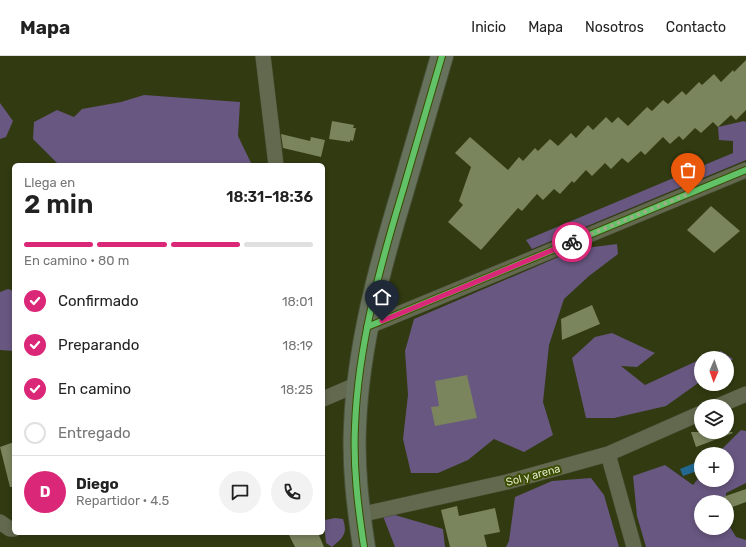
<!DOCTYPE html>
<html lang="es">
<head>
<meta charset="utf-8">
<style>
	:root { --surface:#fff; --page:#f2f2f2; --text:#222; --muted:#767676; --line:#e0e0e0; --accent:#db2777 }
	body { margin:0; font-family:Rubik,sans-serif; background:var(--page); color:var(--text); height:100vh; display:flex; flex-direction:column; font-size:15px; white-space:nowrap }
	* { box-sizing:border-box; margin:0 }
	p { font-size:13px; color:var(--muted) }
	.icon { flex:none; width:22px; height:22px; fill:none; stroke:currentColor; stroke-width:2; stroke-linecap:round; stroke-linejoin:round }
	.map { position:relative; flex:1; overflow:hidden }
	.drawer { position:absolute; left:12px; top:107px; width:313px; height:372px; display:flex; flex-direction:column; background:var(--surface); border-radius:6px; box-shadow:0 2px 6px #0003 }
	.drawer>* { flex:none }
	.needle { width:26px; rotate:182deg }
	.fabs { position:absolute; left:694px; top:295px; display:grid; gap:8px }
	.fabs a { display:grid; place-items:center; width:40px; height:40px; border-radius:50%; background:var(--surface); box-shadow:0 2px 6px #0003; font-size:20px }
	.pin { position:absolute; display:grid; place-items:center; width:34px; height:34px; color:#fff; margin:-41px -17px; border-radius:50% 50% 50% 0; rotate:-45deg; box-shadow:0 0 4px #0007 }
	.pin .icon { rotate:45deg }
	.courier { position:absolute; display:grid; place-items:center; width:40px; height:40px; margin:-20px; border:3px solid #db2777; border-radius:50%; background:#fff; color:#222; box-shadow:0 1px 5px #0007 }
	.overview em { font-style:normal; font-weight:600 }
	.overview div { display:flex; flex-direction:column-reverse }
	.overview { display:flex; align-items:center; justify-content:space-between; height:68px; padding:0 12px }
	h1 { font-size:26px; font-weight:600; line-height:30px }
	.bar { display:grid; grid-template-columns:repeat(4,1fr); gap:6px 4px; align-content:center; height:48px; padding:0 12px }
	.bar i { height:5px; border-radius:3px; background:var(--line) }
	.bar .current { background:var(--accent) }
	.bar p { grid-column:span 4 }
	.line { display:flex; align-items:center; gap:10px; padding:0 12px; border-top:1px solid var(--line) }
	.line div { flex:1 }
	.round { display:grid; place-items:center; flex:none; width:42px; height:42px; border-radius:21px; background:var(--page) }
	ol { padding:0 12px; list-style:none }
	li { display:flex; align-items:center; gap:12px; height:44px }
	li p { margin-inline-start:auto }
	li .icon { padding:4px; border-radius:50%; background:var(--accent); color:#fff; stroke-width:4 }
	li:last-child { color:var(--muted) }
	li i { width:22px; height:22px; border:2px solid var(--line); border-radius:50% }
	header { display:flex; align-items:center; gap:24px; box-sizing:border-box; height:56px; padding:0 20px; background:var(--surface); border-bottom:1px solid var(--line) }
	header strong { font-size:19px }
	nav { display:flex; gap:22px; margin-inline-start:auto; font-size:14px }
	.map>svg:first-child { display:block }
</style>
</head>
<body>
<header>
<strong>Mapa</strong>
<nav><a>Inicio</a><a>Mapa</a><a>Nosotros</a><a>Contacto</a></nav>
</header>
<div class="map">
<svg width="746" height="491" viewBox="0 0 746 491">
	<rect width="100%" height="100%" fill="#313a11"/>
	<!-- green -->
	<path fill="#685780" d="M144 39 240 46 238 80 252 109H59L33 83 34 66 57 54 74 61 82 53 121 46Z
		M0 47 13 65 6 81 0 83Z
		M744 65 746 66V104L532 193 526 184 733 97V85L719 84 718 71Z
		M617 188 618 198 589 220 564 243 549 289 543 346 553 379 524 396 494 383 468 404 438 417H411L403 383 408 339 405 295 414 263 577 193Z
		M8 233 14 235V295L0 294V236Z
		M612 277 655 297 637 311 621 310 645 329 701 303V325L666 350 614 362H586L572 302 595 281Z
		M721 295 733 303 727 307V302H703Z
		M741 374 746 375V427L726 437V446H701V472H727V466L736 481 746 484V491H646L637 460 633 420 665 409 693 429 701 419V424H727V398H717Z
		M591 422 604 439 619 491H506L509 485 515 441 552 425Z
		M381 455 443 473 445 491H395Z
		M335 462 343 463C348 478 343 482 332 491L326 487 325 478V464Z"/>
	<!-- water -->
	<path fill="#226891" d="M697 406 700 414 683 420 680 413Z"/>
	<!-- building -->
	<path fill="#7a845d" d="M746 4V54L736 64 731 59 718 71 713 66 701 77 695 72 683 84 679 80 670 88 663 81 645 99 641 95 628 107 622 102 611 113 605 107 592 120 586 114 574 127 572 125 560 138 554 133 543 144 537 138 522 155 518 152 481 194 448 166 463 149 459 145 471 111 455 97 470 81 508 114 519 101 523 105 535 92 538 95 550 83 558 90 571 77 576 82 588 69 593 74 606 61 612 67 618 61 628 70 647 51 652 55 663 44 668 48 682 35 686 39 699 26 702 29 714 18 721 26 733 14 734 16Z
		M332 65 354 69 353 72H356L353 85 350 84V86L329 83Z
		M281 78 310 85 311 81 325 84 321 101 283 92Z
		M711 150 740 175 714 197 687 174Z
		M592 249 600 268 562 284 561 263Z
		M467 319 477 362 435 370 431 351 439 350 435 325Z
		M691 376H732L733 377 696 391Z
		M14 386V431H10L0 391Z
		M746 433V446L727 453V446H725L723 441Z
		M457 450 459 460 495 452 500 476 484 479 487 491H450L441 454Z
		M288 477H318L324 491H295Z"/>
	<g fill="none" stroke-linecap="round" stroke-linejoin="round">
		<!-- minor casing -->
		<g stroke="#484f34" stroke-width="16">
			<path id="minor" d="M263 0 276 109
				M367 271 746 114
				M323 343 358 328
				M718 350 746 338
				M608 398 634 491
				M359 459 507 426 608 398 701 357
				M0 466 10 473H14"/>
		</g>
		<!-- primary casing -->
		<g stroke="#484f34" stroke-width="24">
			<path id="primary" d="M364 491C358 451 353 411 355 370 358 290 380 210 403 134 416 89 429 45 442 0"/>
		</g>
		<!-- minor -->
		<use href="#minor" stroke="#62694e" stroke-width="15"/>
		<!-- primary -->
		<use href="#primary" stroke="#67725d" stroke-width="22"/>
		<!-- cycleway casing -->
		<g stroke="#3b4b00" stroke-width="8">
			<path id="cycleway" d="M367 271 746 114
				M364 491C358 451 353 411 355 370 358 290 380 210 403 134 416 89 429 45 442 0"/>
		</g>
		<!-- cycleway -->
		<use href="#cycleway" stroke="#61c268" stroke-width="6"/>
	</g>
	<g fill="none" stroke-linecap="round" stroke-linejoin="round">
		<!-- done -->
		<path stroke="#a1ac87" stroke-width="4" stroke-dasharray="0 7.2" d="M572 186 688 138"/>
		<!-- route -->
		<path stroke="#db2777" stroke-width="5" d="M382 265 572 186"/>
	</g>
	<g text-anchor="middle" stroke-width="4" stroke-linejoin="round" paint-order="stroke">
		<!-- street labels -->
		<g font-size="11" fill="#dee9c6" stroke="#3b4b00">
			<text transform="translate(533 419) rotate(-15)" y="4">Sol y arena</text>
		</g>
	</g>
</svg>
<div class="fabs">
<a><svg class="needle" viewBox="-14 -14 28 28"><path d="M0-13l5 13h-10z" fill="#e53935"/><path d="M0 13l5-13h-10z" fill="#767676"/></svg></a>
<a><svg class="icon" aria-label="layers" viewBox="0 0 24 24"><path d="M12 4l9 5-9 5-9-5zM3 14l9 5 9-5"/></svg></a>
<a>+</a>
<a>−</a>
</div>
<div class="pin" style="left:688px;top:138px;background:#ea580c"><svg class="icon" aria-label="bag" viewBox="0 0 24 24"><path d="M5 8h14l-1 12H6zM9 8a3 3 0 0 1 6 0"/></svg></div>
<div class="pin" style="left:382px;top:265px;background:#1f2937"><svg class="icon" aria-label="home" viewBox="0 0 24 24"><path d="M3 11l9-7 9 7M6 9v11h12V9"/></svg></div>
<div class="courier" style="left:572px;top:186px"><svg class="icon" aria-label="bike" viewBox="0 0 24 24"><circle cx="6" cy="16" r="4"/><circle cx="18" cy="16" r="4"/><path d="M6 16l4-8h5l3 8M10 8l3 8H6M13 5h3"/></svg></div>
<section class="drawer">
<div class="overview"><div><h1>2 min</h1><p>Llega en</p></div><em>18:31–18:36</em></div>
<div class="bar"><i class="current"></i><i class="current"></i><i class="current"></i><i></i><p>En camino · 80 m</p></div>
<ol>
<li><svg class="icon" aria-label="check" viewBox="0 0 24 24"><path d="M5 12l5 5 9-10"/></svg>Confirmado<p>18:01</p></li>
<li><svg class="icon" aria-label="check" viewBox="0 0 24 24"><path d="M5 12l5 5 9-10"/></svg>Preparando<p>18:19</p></li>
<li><svg class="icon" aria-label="check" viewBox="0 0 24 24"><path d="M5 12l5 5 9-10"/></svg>En camino<p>18:25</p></li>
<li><i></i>Entregado</li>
</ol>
<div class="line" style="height:72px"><b class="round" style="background:var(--accent);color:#fff">D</b><div><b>Diego</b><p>Repartidor · 4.5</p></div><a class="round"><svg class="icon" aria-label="chat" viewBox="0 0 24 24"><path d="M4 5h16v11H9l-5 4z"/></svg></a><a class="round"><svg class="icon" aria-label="phone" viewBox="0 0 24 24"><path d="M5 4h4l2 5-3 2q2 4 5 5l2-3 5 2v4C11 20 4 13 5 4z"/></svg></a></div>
</section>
</div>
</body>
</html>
